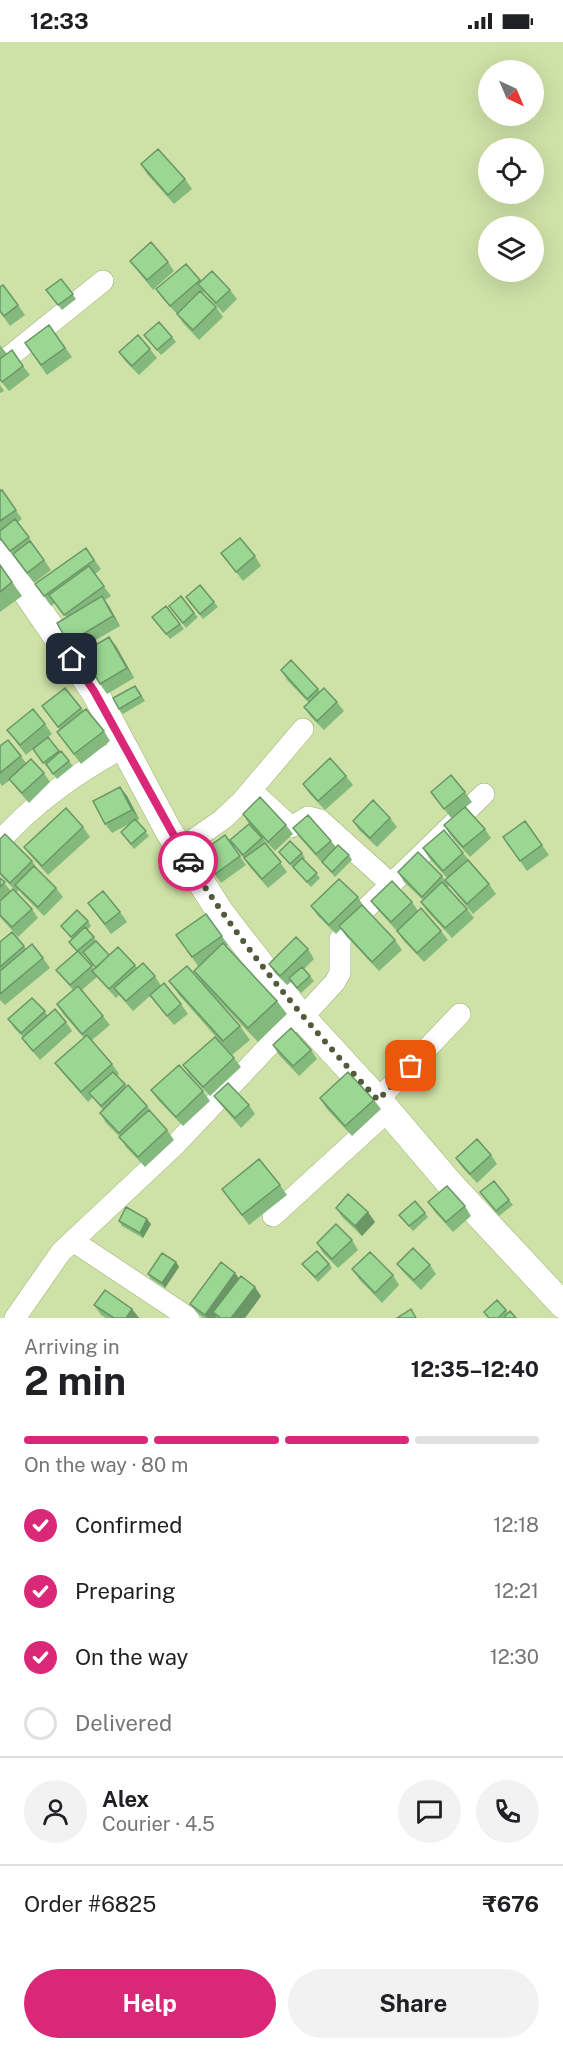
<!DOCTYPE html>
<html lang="en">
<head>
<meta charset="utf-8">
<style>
	:root { --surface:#fff; --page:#f2f2f2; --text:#202124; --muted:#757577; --line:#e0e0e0; --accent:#db2777 }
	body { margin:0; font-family:"Public Sans",sans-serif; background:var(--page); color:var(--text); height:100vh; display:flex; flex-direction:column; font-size:22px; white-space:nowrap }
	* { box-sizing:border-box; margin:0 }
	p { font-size:20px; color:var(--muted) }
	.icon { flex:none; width:33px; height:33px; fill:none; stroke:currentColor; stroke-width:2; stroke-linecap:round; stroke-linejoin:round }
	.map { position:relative; height:1276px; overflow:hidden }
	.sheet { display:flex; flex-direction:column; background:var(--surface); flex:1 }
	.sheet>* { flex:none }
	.needle { width:39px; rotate:136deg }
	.buttons { position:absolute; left:478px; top:18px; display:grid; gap:12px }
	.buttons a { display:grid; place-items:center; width:66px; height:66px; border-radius:50%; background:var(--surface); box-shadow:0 6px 24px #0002; font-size:30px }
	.pin { position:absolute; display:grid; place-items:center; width:51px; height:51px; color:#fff; margin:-26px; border-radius:12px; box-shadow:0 3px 9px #0006 }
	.courier { position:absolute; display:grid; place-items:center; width:60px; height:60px; margin:-30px; border:4px solid #db2777; border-radius:50%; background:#fff; color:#222; box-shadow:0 2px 8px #0007 }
	.head em { font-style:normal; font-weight:700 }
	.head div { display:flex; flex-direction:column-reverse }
	.head { display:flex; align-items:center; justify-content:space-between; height:102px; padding:0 24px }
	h1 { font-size:39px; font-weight:700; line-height:45px }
	.bar { display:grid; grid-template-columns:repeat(4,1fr); gap:9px 6px; align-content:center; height:72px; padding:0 24px }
	.bar i { height:8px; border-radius:4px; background:var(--line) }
	.bar .current { background:var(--accent) }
	.bar p { grid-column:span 4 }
	.line { display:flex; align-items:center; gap:15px; padding:0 24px; border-top:2px solid var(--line) }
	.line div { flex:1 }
	.round { display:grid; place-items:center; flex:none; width:63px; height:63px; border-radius:32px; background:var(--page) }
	ol { padding:0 24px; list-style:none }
	li { display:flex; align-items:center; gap:18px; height:66px }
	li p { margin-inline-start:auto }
	li .icon { padding:6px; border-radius:50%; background:var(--accent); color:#fff; stroke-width:4 }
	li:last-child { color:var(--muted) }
	li i { width:33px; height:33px; border:3px solid var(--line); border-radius:50% }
	.button { display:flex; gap:12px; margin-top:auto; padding:12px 24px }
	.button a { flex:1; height:69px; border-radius:36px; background:var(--accent); color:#fff; font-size:24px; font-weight:700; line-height:69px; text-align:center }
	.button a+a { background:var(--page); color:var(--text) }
	.status { display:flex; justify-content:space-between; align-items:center; height:42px; padding:0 30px; background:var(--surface); direction:ltr }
	.status svg { height:16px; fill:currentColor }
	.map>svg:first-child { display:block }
</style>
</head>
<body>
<div class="status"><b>12:33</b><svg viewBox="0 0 49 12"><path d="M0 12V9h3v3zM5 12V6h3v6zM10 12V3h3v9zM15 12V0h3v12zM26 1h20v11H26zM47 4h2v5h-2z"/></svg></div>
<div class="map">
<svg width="563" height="1276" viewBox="0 0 563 1276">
	<rect width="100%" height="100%" fill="#cee1a6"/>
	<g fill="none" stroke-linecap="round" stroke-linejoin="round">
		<!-- minor casing -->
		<g stroke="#9eb076" stroke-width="22">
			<path id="minor" d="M0 322 103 239
				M251 748 291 785 308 775 320 778 392 843
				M0 799C36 759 77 731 124 705
				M180 807 223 777 241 760 303 687
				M302 976 335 940 340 931V897L353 879 484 752
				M378 1058 460 972
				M273 1174 388 1069
				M73 1199 189 1276
				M15 1276 61 1210 176 1102 299 972"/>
		</g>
		<!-- tertiary casing -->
		<g stroke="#9eb076" stroke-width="28">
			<path id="tertiary" d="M0 512 94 649 168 788 220 870 299 972 388 1069 451 1143 563 1263"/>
		</g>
		<!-- minor -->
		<use href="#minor" stroke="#fff" stroke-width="21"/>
		<!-- tertiary -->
		<use href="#tertiary" stroke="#fff" stroke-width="27"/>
	</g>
	<!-- wall -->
	<path fill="#84b97e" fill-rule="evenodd" d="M141 122 185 137 192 147 174 162 147 132Z
		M130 219 168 220 174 229 153 248 137 228Z
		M186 222 201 240 230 248 237 257 223 271 204 250 203 251 216 265 223 275 199 298 183 281 178 273 163 257 156 247Z
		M61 237 76 257 62 268 46 248Z
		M0 245 18 263 25 273 10 284 0 270Z
		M49 283 72 315 47 333 25 301Z
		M144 293 172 295 176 300 161 313Z
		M0 303 7 312 23 324 30 333 9 349 0 338Z
		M150 307 157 316 139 333 126 320 119 310Z
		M0 343 4 349 0 351Z
		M0 446 22 477 18 480 51 528 34 541 0 497Z
		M86 506 101 527 95 532 111 554 105 558 120 584 75 610 68 601 66 575 55 561 51 564 35 542Z
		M221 511 255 514 261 524 243 539Z
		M0 523 22 554 0 570Z
		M189 560H214L218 565 203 577Z
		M166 564 184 587 170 597 152 575Z
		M172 568 194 571 198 575 186 586Z
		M116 604 134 636 107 652 100 642Z
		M281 628 318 647 320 650 337 660 344 669 324 688 311 675 304 665 309 661 287 638Z
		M65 646 84 669 104 689 110 699 81 722 57 690 60 688 42 664Z
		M139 649 145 659 123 672 119 667Z
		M45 682 52 692 40 701 48 695 60 711 61 709 73 724 57 737 48 725H47L33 707 26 713 7 688Z
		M0 704 21 714 26 721 44 731 50 740 29 761 16 746 10 738 2 744 0 741Z
		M346 734 353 743 325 768 309 751 303 742Z
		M120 745 127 754 139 777 136 779 149 794 134 807 121 790 129 782 112 791 105 782Z
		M431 750H465L472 760 466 765 485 787 491 796 470 815 450 793 444 783 462 768 451 776Z
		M243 772 286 783 293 792 275 809 262 795 287 830 268 846 250 825 230 798 249 782Z
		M390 776 397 785 377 805 359 788 353 779Z
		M525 779 549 813 527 829 503 795Z
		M83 785 90 795 48 833 31 814 24 805Z
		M293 786 331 799 336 805 349 813 352 818 335 835 300 796Z
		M225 793 246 823 221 841 200 811Z
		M0 797 32 819 38 828 56 846 63 855 44 874 22 852 19 848 17 850 0 833Z
		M423 806 463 811 489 842 496 852 473 872 452 847 445 838 447 836 429 816Z
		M279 810 302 811 305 816 304 817 320 836 311 845 282 814Z
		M398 830 442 834 449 844 448 845 467 867 474 876 452 896 427 869 421 860 423 858 404 840Z
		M0 836 11 849 32 867 38 876 18 895 0 875Z
		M358 855 364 865 395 898 402 908 379 929 346 894 341 887 336 892 318 874 311 864Z
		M371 859 412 860 418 869 441 889 448 898 424 920 403 898 397 889 378 868Z
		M88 861 120 870 127 880 111 892Z
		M206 872 228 903 226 905 277 959 287 972 258 1000 203 942 194 929 198 924 176 893Z
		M88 879 91 884 87 888 109 913 135 923 137 926 155 934 161 944 181 962 188 972 174 983 150 954 133 969 119 953 116 956 97 935 82 948 110 983 91 999 112 1022 119 1032 117 1034 127 1045 147 1064 154 1073 153 1074 167 1088 174 1098 145 1125 126 1105 120 1095 106 1081 100 1071 103 1068 93 1055 88 1060 62 1030 55 1021 84 996 63 972 57 962 73 948 56 928 77 910 69 900 72 897 61 884ZM83 912 95 926 94 927 82 913Z
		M0 900 24 904 26 907 43 916 50 926 5 963 0 958Z
		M308 907 314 917 304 927 314 939 301 951 291 940 287 943 275 931 269 922Z
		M169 939 240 984 250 998 232 1013 179 953Z
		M45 969 47 973 66 980 72 989 40 1018 29 1005 22 996 23 995 15 987 8 977Z
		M273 1003 311 1008 317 1017 299 1034 279 1013Z
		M234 1016 241 1025 210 1054 190 1033 183 1023Z
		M151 1048 203 1049 210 1059 183 1084 158 1058Z
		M214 1054 249 1063 255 1072 241 1086 221 1063Z
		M320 1056 374 1058 381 1067 352 1094 326 1066Z
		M491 1113 497 1122 477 1141 462 1125 456 1116Z
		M280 1143 287 1153 249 1183 222 1147Z
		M484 1155 509 1158 513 1163 499 1174Z
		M428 1160 465 1164 471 1174 453 1190 435 1170Z
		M336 1166 375 1180 362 1194 342 1175Z
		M425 1171 428 1175 413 1189 399 1173Z
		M119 1179 151 1182 143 1196 122 1184Z
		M352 1198 358 1208 338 1226 323 1211 317 1201Z
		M176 1220 179 1225 165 1246 151 1237 148 1232Z
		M302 1222H329L332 1226 318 1240Z
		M397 1222 430 1223 436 1232 421 1248 404 1231Z
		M352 1227 393 1233 399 1243 382 1261 359 1237Z
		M239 1236 261 1254 245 1276H217V1275L216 1276H203L197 1271 190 1262Z
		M94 1263 132 1267 139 1276H106L101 1273Z
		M506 1268 508 1271 516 1276H488L484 1270Z"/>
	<!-- shaded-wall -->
	<path fill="#6b9666" d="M102 554 109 564 120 584 113 574Z
		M109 595 116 604 134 636 127 626Z
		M120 745 127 754 139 777 132 768Z
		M368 1170 375 1180 362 1194 355 1184Z
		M147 1177 151 1182 143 1196 140 1191Z
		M176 1220 179 1225 165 1246 162 1241Z
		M235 1231 242 1240 213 1270 217 1275 216 1276H207L205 1273Z
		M255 1245 261 1254 245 1276H231Z
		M132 1267 139 1276H126Z"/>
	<!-- building -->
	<path fill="#99d792" stroke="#6b9666" stroke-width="1.5" d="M158 107 185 137 168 153 141 122Z
		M151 200 168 220 147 238 130 219Z
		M186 222 200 238 170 264 156 247Z
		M212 229 230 248 216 261 198 242Z
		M61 237 73 252 58 263 46 248Z
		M3 243 18 263 4 274 0 269V245Z
		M200 249 216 265 193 288 177 272Z
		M159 280 172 295 157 308 144 293Z
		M49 283 65 306 41 323 25 301Z
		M138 293 150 307 132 324 119 310Z
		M12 308 23 324 2 340 0 337V317Z
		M2 448 16 468 0 479V449Z
		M15 477 29 495 10 509 0 496V489Z
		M240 496 255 514 236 530 221 511Z
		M30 499 44 518 27 531 13 512Z
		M86 506 94 518 44 554 35 542Z
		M0 523 12 540 0 550Z
		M89 524 104 544 64 573 49 553Z
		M200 543 214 560 200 572 186 555Z
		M102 554 113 574 68 601 57 581Z
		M181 554 194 571 183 581 169 564Z
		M166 564 180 582 166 592 152 575Z
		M109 595 127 626 100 642 82 611Z
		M291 618 318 647 307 657 281 628Z
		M135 644 141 654 119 667 113 656Z
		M65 646 81 666 58 685 42 664Z
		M324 646 337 660 317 679 304 665Z
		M33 667 45 682 20 703 7 688Z
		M86 667 104 689 74 712 57 690Z
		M48 695 59 709 43 721 33 707Z
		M8 698 21 714 0 731V704Z
		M61 709 69 719 53 732 46 722Z
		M330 716 346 734 318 759 303 742Z
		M31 717 44 731 22 751 9 737Z
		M451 733 465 750 444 767 431 750Z
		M120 745 132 768 105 782 93 759Z
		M260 755 286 783 268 800 243 772Z
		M373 758 390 776 370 796 353 779Z
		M465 765 485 787 463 805 444 783Z
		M66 766 83 785 42 824 24 805Z
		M308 773 331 799 316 812 293 786Z
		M135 777 146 789 131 802 121 790Z
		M525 779 542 803 520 819 503 795Z
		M249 782 262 796 243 813 230 798Z
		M444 788 463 811 443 829 423 806Z
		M5 792 32 819 10 841 0 831V797Z
		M225 793 240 814 215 832 200 811Z
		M290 799 302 811 290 822 279 810Z
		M265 801 281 820 262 837 244 816Z
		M338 803 349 813 332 830 322 820Z
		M418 810 442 834 422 855 398 830Z
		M302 816 317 831 307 840 293 825Z
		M468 818 489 842 467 862 445 838Z
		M34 824 56 846 38 865 15 843Z
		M0 836 5 840 0 845Z
		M339 837 358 855 329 883 311 864Z
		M392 839 412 860 391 880 371 859Z
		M442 840 467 867 445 886 421 860Z
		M13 847 32 867 12 885 0 873V859Z
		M103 849 120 870 105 882 88 861Z
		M362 863 395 898 372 920 339 884Z
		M421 866 441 889 417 911 397 889Z
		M77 868 88 879 71 895 61 884Z
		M206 872 222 894 192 915 176 893Z
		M85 885 94 895 77 909 69 900Z
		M12 890 24 904 0 925V900Z
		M296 895 308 907 280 934 269 922Z
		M96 899 109 913 96 926 83 910Z
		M223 901 277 959 248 986 194 929Z
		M32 902 43 916 0 952V929Z
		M118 905 135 923 109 947 92 929Z
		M78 909 92 924 70 943 56 928Z
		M143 921 155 934 126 959 114 946Z
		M187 924 240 984 223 999 169 939Z
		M302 925 310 934 297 946 289 936Z
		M164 941 181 962 167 974 150 953Z
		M78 944 103 974 82 992 57 962Z
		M32 956 45 969 21 991 8 977Z
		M55 967 66 980 33 1009 22 996Z
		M291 986 311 1008 293 1024 273 1003Z
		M87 993 112 1022 81 1050 55 1021Z
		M215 995 234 1016 203 1045 183 1023Z
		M179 1023 203 1049 176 1075 151 1048Z
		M113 1030 125 1042 101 1064 89 1051Z
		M348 1030 374 1058 345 1084 320 1056Z
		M228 1041 249 1063 235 1076 214 1054Z
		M128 1043 147 1064 119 1091 100 1071Z
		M149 1068 167 1088 138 1115 119 1095Z
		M477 1097 491 1113 470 1132 456 1116Z
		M259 1117 280 1143 242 1173 222 1147Z
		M494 1139 509 1158 496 1169 480 1150Z
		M447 1144 465 1164 446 1180 428 1160Z
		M348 1152 368 1170 355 1184 336 1166Z
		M415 1159 425 1171 409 1184 399 1173Z
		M126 1165 147 1177 140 1191 119 1179Z
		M336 1182 352 1198 332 1217 317 1201Z
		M413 1206 430 1223 414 1238 397 1222Z
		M317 1209 329 1222 315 1235 302 1222Z
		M370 1210 393 1233 375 1251 352 1227Z
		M162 1211 176 1220 162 1241 148 1232Z
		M221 1220 235 1231 205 1273 190 1262Z
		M241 1234 255 1245 231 1276H221L213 1270Z
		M105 1248 132 1267 126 1276H114L94 1263Z
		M497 1258 506 1268 498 1276H489L484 1270Z
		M411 1267 416 1276H397Z
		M510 1269 516 1276H503Z"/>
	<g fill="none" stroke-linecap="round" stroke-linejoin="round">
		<!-- done -->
		<path stroke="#515b3b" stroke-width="6" stroke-dasharray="0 10.8" d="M188 819C243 906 308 983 378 1058L411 1024"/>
		<!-- route -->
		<path stroke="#db2777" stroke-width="8" d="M72 617 94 649 188 819"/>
	</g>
</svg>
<div class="buttons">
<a><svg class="needle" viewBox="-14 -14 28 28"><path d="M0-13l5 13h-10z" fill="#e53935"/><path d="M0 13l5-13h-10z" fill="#757577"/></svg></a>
<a><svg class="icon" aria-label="locate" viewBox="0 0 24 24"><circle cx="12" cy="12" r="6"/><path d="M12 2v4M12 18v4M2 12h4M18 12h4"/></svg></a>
<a><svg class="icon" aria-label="layers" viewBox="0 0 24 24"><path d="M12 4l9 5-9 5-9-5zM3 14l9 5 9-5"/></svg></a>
</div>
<div class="pin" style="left:411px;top:1024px;background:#ea580c"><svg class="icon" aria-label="bag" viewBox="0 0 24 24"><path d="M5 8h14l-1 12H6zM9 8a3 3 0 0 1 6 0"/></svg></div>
<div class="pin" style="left:72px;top:617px;background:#1f2937"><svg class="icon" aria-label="home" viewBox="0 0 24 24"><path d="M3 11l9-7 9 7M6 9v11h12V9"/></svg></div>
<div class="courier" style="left:188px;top:819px"><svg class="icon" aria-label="car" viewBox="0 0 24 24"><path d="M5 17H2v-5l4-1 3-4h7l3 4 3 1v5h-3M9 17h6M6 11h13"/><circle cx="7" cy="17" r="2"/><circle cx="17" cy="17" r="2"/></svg></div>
</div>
<section class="sheet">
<div class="head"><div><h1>2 min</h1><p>Arriving in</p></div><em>12:35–12:40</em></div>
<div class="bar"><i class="current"></i><i class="current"></i><i class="current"></i><i></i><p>On the way · 80 m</p></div>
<ol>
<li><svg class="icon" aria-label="check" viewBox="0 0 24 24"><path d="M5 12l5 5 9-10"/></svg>Confirmed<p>12:18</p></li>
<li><svg class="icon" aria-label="check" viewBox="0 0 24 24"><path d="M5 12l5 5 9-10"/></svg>Preparing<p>12:21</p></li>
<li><svg class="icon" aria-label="check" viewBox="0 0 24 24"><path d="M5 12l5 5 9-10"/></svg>On the way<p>12:30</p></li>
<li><i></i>Delivered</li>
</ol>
<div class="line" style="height:108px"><a class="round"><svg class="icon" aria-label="person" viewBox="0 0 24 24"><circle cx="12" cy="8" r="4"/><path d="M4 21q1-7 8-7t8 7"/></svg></a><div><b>Alex</b><p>Courier · 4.5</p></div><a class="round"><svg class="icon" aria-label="chat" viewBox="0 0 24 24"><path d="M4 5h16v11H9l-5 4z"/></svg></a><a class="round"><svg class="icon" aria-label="phone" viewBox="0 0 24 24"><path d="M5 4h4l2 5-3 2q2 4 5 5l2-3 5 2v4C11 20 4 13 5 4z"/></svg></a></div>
<div class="line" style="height:78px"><div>Order #6825</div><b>₹676</b></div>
<div class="button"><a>Help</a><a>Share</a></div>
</section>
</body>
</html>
